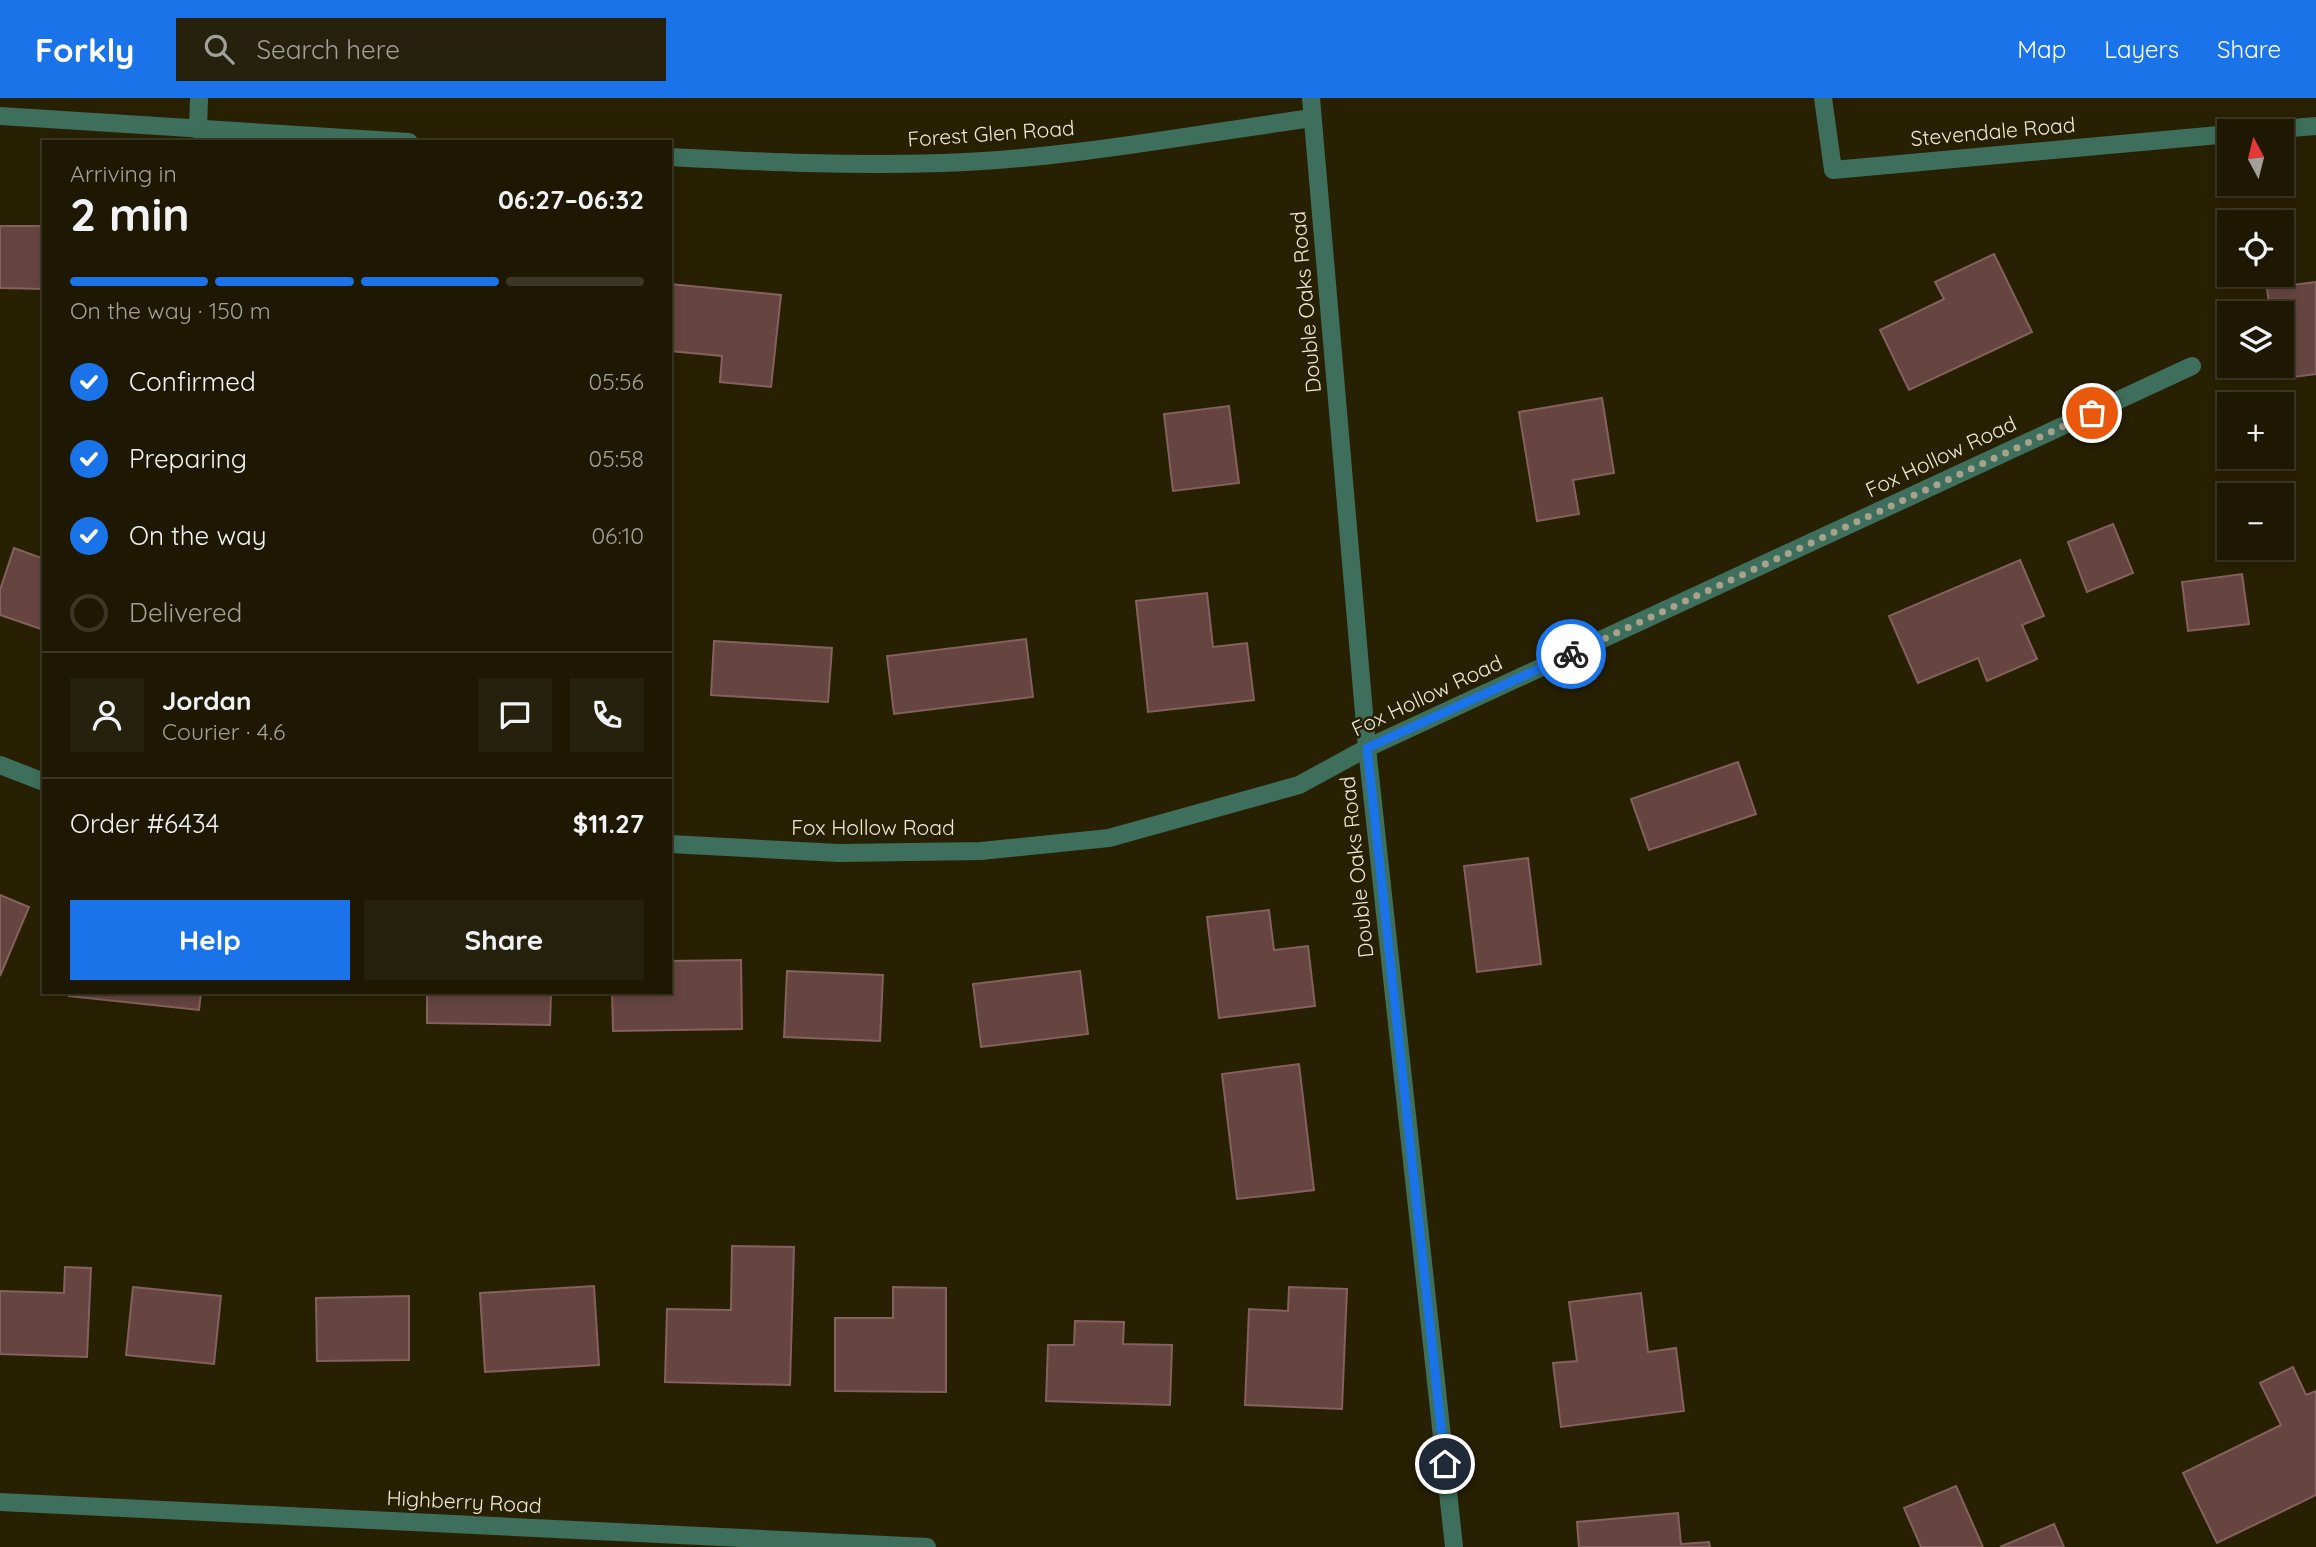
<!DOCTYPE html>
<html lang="en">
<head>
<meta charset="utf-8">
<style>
	:root { --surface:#1e1802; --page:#26210c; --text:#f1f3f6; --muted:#a1a099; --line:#3c3724; --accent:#1a73e8 }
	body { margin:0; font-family:Quicksand,sans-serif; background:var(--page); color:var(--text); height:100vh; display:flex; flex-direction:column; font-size:26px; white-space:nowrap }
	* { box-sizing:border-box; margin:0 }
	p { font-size:23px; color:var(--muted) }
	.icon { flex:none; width:38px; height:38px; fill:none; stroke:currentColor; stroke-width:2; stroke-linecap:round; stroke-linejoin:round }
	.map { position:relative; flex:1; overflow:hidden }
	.panel { position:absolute; left:42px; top:42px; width:630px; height:854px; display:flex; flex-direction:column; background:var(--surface); border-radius:0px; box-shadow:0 4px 10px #0003,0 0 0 2px var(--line) }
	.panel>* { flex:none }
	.needle { width:46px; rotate:353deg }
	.controls { position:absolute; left:2217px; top:21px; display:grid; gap:14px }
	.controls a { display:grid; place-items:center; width:77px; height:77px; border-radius:0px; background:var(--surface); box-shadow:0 4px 10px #0003,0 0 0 2px var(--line); font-size:35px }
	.pin { position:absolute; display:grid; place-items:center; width:60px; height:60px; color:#fff; margin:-30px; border:4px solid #fff; border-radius:50%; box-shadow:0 2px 7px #0007 }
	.courier { position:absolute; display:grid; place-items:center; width:70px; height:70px; margin:-35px; border:5px solid #1a73e8; border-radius:50%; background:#fff; color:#222; box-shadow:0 2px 9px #0007 }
	.head em { font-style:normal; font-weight:700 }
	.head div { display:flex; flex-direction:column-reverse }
	.head { display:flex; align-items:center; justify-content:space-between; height:119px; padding:0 28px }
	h1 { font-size:46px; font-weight:700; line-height:52px }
	.bar { display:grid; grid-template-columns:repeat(4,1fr); gap:10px 7px; align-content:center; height:84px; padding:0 28px }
	.bar i { height:9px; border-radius:5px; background:var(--line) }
	.bar .active { background:var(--accent) }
	.bar p { grid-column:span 4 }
	.line { display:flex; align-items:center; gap:18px; padding:0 28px; border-top:2px solid var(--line) }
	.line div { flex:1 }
	.round { display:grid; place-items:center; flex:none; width:74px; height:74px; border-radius:0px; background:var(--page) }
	ol { padding:0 28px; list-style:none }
	li { display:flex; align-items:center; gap:21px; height:77px }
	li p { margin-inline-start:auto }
	li .icon { padding:7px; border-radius:50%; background:var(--accent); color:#fff; stroke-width:4 }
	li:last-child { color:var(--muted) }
	li i { width:38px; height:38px; border:4px solid var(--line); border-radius:50% }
	.action { display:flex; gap:14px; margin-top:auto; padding:14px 28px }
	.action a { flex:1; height:80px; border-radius:0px; background:var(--accent); color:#fff; font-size:28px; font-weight:700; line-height:80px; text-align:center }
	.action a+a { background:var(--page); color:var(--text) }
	header { display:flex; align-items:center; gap:42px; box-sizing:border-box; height:98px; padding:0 35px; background:var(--accent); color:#fff }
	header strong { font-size:33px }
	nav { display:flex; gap:38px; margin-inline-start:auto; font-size:24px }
	.search { width:490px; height:63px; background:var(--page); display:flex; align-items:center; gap:18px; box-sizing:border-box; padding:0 24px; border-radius:0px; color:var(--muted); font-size:26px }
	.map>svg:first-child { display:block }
</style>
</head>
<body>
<header>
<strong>Forkly</strong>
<div class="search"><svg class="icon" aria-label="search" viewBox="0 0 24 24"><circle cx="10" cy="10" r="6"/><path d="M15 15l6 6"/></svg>Search here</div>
<nav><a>Map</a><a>Layers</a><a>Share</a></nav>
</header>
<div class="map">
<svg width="2316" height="1449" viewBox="0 0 2316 1449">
	<rect width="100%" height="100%" fill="#282003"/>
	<!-- building -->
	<path fill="#664541" stroke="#84615c" stroke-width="2" d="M0 128H44V191L0 190Z
		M1994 156 2032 234 1909 292 1880 232 1944 201 1935 184Z
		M2316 184V276L2278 281 2277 268H2282V215H2270L2267 190Z
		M670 186 781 197 771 289 720 284 722 258 670 253Z
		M1602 300 1614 375 1573 382 1579 416 1537 423 1519 314Z
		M1229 308 1239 385 1173 393 1164 316Z
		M2113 426 2133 475 2087 494 2068 444Z
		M14 450 44 461V532L0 517V492Z
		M2020 462 2044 518 2022 527 2037 561 1987 583 1978 560 1918 585 1889 518Z
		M2242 476 2249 526 2188 533 2182 484Z
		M1207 495 1213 549 1247 545 1254 602 1148 614 1136 503Z
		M1026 541 1033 599 894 616 887 558Z
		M714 543 832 550 828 604 711 597Z
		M1738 664 1756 716 1649 752 1631 701Z
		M1528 760 1541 866 1477 874 1464 768Z
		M0 797 29 809 0 878Z
		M1269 812 1274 852 1308 848 1315 908 1219 920 1207 819Z
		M741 862 742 931 613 933 612 894H670V863Z
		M787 873 883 877 880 943 784 939Z
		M1080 873 1088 936 981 949 973 886Z
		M69 894H201L199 912 69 898Z
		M427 894H551L550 927 427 925Z
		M1299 966 1314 1092 1237 1101 1222 976Z
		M732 1148 794 1149 790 1287 665 1284 667 1211 731 1212Z
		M65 1169 91 1170 87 1259 0 1256V1193L64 1195Z
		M594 1188 599 1267 485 1274 480 1195Z
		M133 1189 221 1198 214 1266 126 1257Z
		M893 1189 946 1190V1294L835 1293V1220H893Z
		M1289 1189 1347 1191 1342 1311 1245 1307 1249 1211 1288 1213Z
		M1641 1195 1648 1254 1676 1250 1684 1313 1561 1329 1553 1265 1577 1263 1569 1204Z
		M409 1198V1262L317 1263 316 1200Z
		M1075 1223 1124 1224 1123 1246 1172 1247 1170 1307 1046 1303 1048 1247H1074Z
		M2293 1269 2306 1297 2316 1293V1397L2217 1445 2183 1375 2281 1327 2260 1285Z
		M1956 1388 1983 1449H1921L1904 1410Z
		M1678 1415 1681 1446 1709 1444 1710 1449H1579L1577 1424Z
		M2054 1426 2064 1449H2000Z"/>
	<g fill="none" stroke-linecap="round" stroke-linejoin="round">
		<!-- minor -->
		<path stroke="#3e6f5c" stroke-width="18" d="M1311 0 1367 650 1454 1449
			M1823 0 1833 72 2230 36
			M0 18 409 44
			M198 32 199 0
			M2258 33 2316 28
			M670 59C761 64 851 68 942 65 1066 61 1190 37 1312 20
			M0 667 44 684
			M670 746 839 755 981 753 1109 740 1299 687 1367 650 2192 268
			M0 1404 927 1449"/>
	</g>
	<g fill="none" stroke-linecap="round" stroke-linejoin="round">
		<!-- done -->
		<path stroke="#a8a28d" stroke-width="7" stroke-dasharray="0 12.6" d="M1571 556 2092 315"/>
		<!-- route -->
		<path stroke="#1a73e8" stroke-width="9" d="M1445 1366 1367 650 1571 556"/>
	</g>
	<g text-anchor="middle" stroke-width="5" stroke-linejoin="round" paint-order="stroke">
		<!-- street labels -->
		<g font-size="21" fill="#ede8d7" stroke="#282003">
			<text transform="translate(1993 34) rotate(-5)" y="7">Stevendale Road</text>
			<text transform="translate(991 36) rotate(-4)" y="7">Forest Glen Road</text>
			<text transform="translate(1306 204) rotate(-95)" y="7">Double Oaks Road</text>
			<text transform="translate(1941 359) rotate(-25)" y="7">Fox Hollow Road</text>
			<text transform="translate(1427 598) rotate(-25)" y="7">Fox Hollow Road</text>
			<text x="873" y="737">Fox Hollow Road</text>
			<text transform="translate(1357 769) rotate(-96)" y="7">Double Oaks Road</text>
			<text transform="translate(464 1404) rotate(3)" y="7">Highberry Road</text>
		</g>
	</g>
</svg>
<div class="controls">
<a><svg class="needle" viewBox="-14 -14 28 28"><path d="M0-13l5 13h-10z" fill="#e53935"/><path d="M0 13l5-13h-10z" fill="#a1a099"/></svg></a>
<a><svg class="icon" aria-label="locate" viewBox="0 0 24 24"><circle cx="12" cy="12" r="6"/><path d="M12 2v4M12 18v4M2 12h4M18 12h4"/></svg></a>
<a><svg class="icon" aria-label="layers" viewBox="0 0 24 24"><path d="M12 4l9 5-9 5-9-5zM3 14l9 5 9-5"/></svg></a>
<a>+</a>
<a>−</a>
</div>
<div class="pin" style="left:2092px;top:315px;background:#ea580c"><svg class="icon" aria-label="bag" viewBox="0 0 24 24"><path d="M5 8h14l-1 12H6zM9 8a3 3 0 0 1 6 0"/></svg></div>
<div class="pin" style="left:1445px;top:1366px;background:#1f2937"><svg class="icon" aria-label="home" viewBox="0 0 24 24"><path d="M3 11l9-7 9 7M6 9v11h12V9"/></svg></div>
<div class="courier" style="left:1571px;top:556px"><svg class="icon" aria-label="bike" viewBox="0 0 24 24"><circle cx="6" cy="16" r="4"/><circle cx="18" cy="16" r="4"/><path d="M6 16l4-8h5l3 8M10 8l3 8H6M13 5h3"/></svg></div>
<section class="panel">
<div class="head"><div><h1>2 min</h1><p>Arriving in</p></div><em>06:27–06:32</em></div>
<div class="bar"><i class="active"></i><i class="active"></i><i class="active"></i><i></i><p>On the way · 150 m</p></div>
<ol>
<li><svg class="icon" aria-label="check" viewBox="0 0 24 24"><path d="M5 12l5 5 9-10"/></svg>Confirmed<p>05:56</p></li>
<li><svg class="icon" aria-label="check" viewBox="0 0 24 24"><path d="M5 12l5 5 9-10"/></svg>Preparing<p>05:58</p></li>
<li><svg class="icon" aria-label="check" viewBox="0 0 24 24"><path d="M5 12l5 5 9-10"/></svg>On the way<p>06:10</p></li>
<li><i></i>Delivered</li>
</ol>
<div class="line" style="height:126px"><a class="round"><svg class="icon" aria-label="person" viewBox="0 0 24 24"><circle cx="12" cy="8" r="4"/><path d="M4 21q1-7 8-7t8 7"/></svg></a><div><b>Jordan</b><p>Courier · 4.6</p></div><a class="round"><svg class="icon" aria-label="chat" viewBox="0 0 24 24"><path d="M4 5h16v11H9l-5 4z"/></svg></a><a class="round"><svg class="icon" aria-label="phone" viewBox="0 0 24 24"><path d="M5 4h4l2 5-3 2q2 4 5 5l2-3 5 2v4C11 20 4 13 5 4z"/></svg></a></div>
<div class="line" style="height:91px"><div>Order #6434</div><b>$11.27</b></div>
<div class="action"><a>Help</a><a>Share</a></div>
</section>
</div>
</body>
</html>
